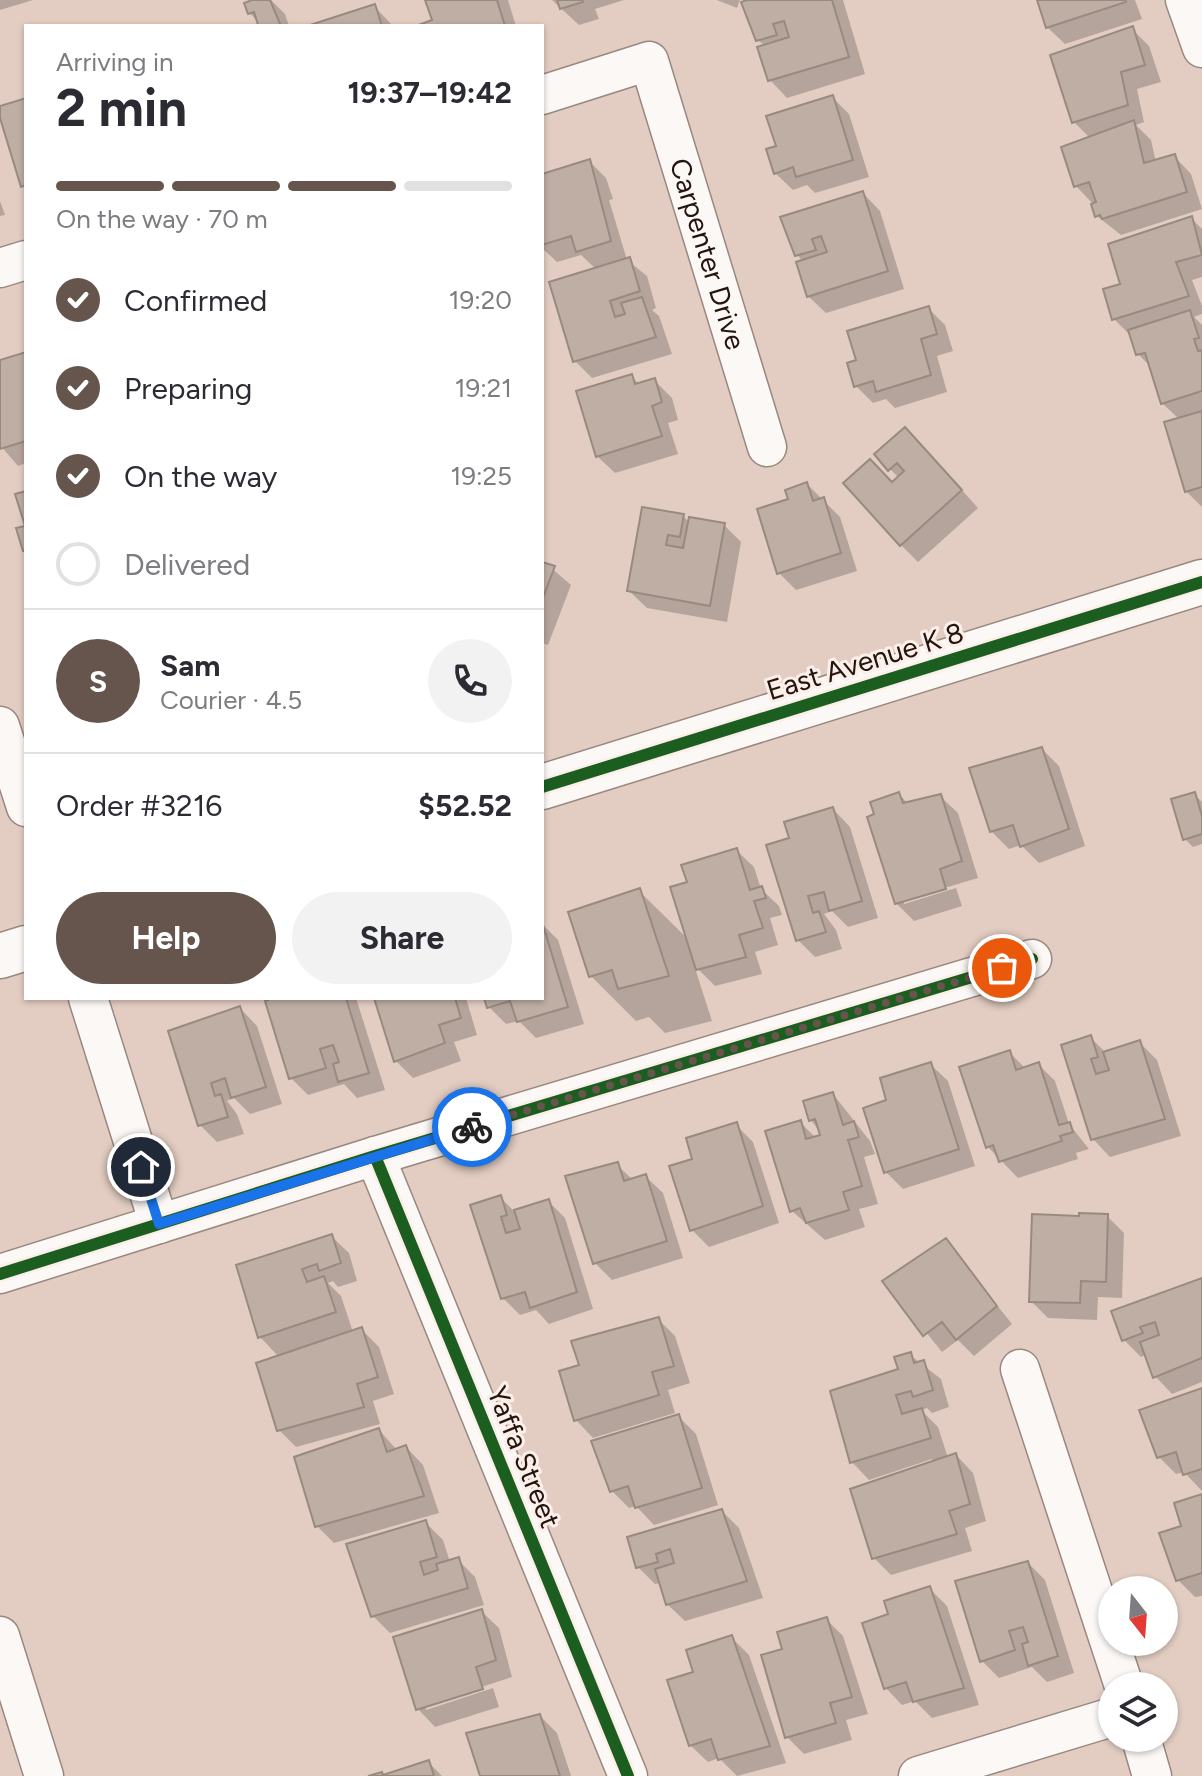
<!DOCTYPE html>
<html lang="en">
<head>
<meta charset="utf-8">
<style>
	:root { --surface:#fff; --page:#f2f2f3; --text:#2b2b33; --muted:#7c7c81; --line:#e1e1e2; --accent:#66554d }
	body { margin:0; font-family:Figtree,sans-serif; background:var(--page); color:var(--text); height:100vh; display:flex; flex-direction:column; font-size:30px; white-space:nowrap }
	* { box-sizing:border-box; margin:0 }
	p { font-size:26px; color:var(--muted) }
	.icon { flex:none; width:44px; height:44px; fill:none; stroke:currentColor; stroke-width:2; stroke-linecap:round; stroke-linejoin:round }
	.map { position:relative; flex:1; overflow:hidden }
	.sheet { position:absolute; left:24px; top:24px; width:520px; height:976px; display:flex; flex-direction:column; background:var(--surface); border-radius:0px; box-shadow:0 2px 6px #0004 }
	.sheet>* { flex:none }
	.needle { width:52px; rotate:163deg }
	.tools { position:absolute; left:1098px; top:1576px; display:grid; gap:16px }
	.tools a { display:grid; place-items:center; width:80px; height:80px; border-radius:50%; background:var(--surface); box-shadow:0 2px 6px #0004; font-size:40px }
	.pin { position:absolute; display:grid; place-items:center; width:68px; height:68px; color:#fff; margin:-34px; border:4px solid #fff; border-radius:50%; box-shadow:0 2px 8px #0007 }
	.courier { position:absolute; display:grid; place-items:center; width:80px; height:80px; margin:-40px; border:6px solid #1a73e8; border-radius:50%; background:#fff; color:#222; box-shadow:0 2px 10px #0007 }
	.headline em { font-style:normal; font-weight:700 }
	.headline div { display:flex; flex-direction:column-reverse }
	.headline { display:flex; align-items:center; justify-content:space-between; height:136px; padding:0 32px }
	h1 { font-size:52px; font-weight:700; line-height:60px }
	.bar { display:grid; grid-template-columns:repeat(4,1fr); gap:12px 8px; align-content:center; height:96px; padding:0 32px }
	.bar i { height:10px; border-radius:6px; background:var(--line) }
	.bar .active { background:var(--accent) }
	.bar p { grid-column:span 4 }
	.line { display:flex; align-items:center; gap:20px; padding:0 32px; border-top:2px solid var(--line) }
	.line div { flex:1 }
	.round { display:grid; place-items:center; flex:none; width:84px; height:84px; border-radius:42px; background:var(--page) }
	ol { padding:0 32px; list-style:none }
	li { display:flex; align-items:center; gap:24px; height:88px }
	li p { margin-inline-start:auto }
	li .icon { padding:8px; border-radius:50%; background:var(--accent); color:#fff; stroke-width:4 }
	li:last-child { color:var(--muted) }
	li i { width:44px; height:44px; border:4px solid var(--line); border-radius:50% }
	.button { display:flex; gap:16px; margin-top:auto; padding:16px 32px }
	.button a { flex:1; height:92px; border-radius:48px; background:var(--accent); color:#fff; font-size:32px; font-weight:700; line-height:92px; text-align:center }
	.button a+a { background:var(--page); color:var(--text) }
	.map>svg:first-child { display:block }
</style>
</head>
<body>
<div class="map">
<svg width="1202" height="1776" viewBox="0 0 1202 1776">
	<rect width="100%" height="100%" fill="#e3cdc2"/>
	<!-- shadow -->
	<path fill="#0003" d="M0 0H33L0 10Z
		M258 0H271L285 14 289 26H261L250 13Z
		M427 0H508L516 26H418L434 21Z
		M552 0H624L595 9 599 19 579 25Z
		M717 0H740L737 8Z
		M754 0H843L865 74 787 98 770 80 765 46 758 40Z
		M1039 0H1135L1142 19 1065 44 1047 27Z
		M375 7 393 26H313Z
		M1132 29 1149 46 1161 82 1137 89 1144 122 1136 125 1151 140 1156 162 1174 156 1191 174 1202 209 1121 235 1097 216 1094 205 1076 186 1090 138 1074 122Z
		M832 97 849 114 869 177 815 193 807 185 793 190 775 173 779 147Z
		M589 161 606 178 613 199 609 200 627 260 647 276 656 308 652 310 659 316 672 354 592 378 575 361 596 269 581 255 557 262 542 248V176Z
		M863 193 880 211 904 289 826 313 808 296 803 262 790 245 782 218Z
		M0 201 5 215 0 216Z
		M1191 218 1202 229V277L1192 280 1202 306V314L1194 317 1202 325V507L1186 491 1179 419 1162 403 1152 368 1138 354 1131 336 1114 319 1122 285Z
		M928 308 945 325 953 351 937 356 947 392 895 408 886 399 873 403 856 386 858 361Z
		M26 354V463L18 466 0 445V362Z
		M631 376 640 385 654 380 672 398 678 420 668 423 678 454 615 473 597 456Z
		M922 446 978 508 918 562 901 545 893 484 899 478 876 455Z
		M807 484 840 517 857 571 796 590 779 573 790 500Z
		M644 509 683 516 690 523 724 525 741 542 727 622 647 608 629 591Z
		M542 560 571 585 548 645 542 643Z
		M1042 749 1059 766 1085 846 1039 863 1021 845 1009 849 991 831Z
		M899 794 908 804 940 796 958 813 978 878 904 900V904L956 888 962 906 914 921 896 903 876 816Z
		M1194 794 1202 802V844L1193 847 1185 839Z
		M833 809 850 827 878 918 848 927 832 911 824 914 836 930 842 949 815 957 798 940 792 840Z
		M736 850 754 867 761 889 779 906 782 915 770 918 778 945 755 952 762 974 715 986 694 965 712 1021 665 1033 649 1017 636 1021 591 976 570 913 639 891 689 940V883Z
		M542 924 558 940 584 1024 536 1038 519 1021 506 1024 489 1007 486 998H542Z
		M280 998H356L385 1090 357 1098 344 1084 308 1095 291 1078Z
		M376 998H466L477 1035 454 1042 461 1061 413 1078 396 1061Z
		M240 1008 257 1026 282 1104 250 1114 234 1098 227 1101 237 1114 244 1134 217 1142 200 1125 171 1032Z
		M1090 1037 1106 1053 1139 1042 1157 1060 1181 1136 1110 1157 1093 1139Z
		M1009 1052 1025 1068 1038 1064 1055 1081 1069 1124 1089 1149 1076 1153 1078 1159 1018 1178 988 1147Z
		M930 1064 948 1081 975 1166 903 1189 886 1172 889 1102Z
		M833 1094 870 1141 875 1154 864 1157 878 1204 859 1209 865 1227 825 1240 792 1211 800 1122 816 1138 823 1136 811 1120Z
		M736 1125 753 1142 779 1223 709 1247 692 1230 695 1160Z
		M617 1165 633 1180 645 1176 663 1193 683 1258 612 1280 595 1263Z
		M500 1197 515 1212 548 1201 565 1218 593 1309 549 1324 536 1310 520 1315 503 1298Z
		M1107 1216 1124 1233 1122 1298 1098 1297 1097 1320 1048 1318 1031 1301Z
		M331 1236 349 1253 357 1281 338 1287 333 1281 328 1283 341 1296 353 1332 361 1329 379 1347 394 1394 373 1401 380 1424 296 1447 279 1430V1357L260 1337 238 1266Z
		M946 1241 1012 1324 974 1356 958 1340 942 1352 885 1281Z
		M1202 1280V1382L1172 1394 1155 1376 1147 1354 1141 1357 1123 1339Z
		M658 1319 675 1336 690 1383 668 1390 675 1413 593 1438 576 1420 581 1367Z
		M910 1355 941 1379 949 1407 932 1413 927 1408 921 1410 938 1427 948 1458 956 1455 973 1473 986 1521 965 1528 972 1551 891 1575 874 1558 933 1463 932 1459 869 1480 852 1462 833 1392 900 1370Z
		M1202 1391V1491L1184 1472 1176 1474 1159 1457Z
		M679 1417 696 1434 718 1505 654 1525 636 1506 629 1508 612 1491 593 1443Z
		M379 1430 397 1450 406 1447 423 1465 439 1513 334 1543 317 1526Z
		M1202 1496V1596L1195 1597 1178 1580 1183 1527Z
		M722 1511 739 1528 763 1598 685 1621 667 1604 661 1583 655 1584 638 1567 630 1539Z
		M425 1522 443 1540 450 1562 458 1560 475 1577 484 1605 390 1633 373 1616Z
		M1028 1563 1045 1580 1074 1673 1047 1682 1032 1667 999 1678 982 1661Z
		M930 1589 947 1606 979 1705 932 1718 915 1701 902 1705 885 1687 890 1615Z
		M481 1611 499 1628 512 1677 426 1705V1710L493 1688 499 1707 435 1727 418 1709Z
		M826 1619 843 1636 868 1714 846 1720 852 1740 804 1754 787 1737 785 1650Z
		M732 1638 749 1655 786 1763 737 1776 719 1758 708 1762 690 1745 695 1673Z
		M540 1716 557 1733 571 1776H482Z
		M428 1762 442 1776H385Z"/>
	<!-- building -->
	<path fill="#beaea4" stroke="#998a80" stroke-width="2" d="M252 0H270L281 26H254L258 25 254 12 248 14 244 3Z
		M425 0H497L505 26H416L432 20Z
		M557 0H582L583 2 560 9Z
		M747 0H832L849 57 768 81 757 47 789 37 784 21 773 24 777 35 756 41 741 2Z
		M1037 0H1125L1126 2 1046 28Z
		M375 4 382 26H311L310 25Z
		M1133 26 1145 65 1121 72 1128 105 1072 123 1050 55Z
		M833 95 853 160 796 177 793 167 774 174 766 149 776 146 766 116Z
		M26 98V185L21 187 0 118V106Z
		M1134 120 1144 163 1175 154 1187 192 1102 219 1100 215 1095 217 1091 204 1096 202 1089 182 1074 187 1061 147Z
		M590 159 611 241 576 252 571 236 542 245V174Z
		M863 191 888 271 807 297 796 262 827 252 821 236 812 239 816 250 795 256 780 217Z
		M1192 216 1202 255 1176 262 1189 296 1112 320 1103 289 1120 284 1108 244Z
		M630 257 640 291 610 301 615 317 625 314 621 303 642 297 656 337 573 362 549 282Z
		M929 306 937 334 921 339 931 375 876 392 873 381 854 387 847 363 856 360 847 331Z
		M1190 310 1199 338 1194 339 1198 351 1202 350V391L1161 404 1145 353 1136 355 1128 330Z
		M26 352V441L0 449V360Z
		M632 374 635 384 655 378 662 402 652 406 662 436 596 457 576 391Z
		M1202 411V487L1185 492 1164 422Z
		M905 427 962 490 900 546 843 483 870 459 892 482 904 471 897 463 888 471 874 454Z
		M807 482 813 501 824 497 841 553 777 574 757 509 788 499 785 490Z
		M26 491V550L23 551 16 528 25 526 15 494Z
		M642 507 684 514 680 537 668 535 666 545 683 548 689 517 725 523 710 606 627 591Z
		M542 562 555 566 542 600Z
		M1042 747 1069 829 1020 847 1013 825 990 832 969 768Z
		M899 792 903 803 941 794 962 861 940 869 946 889 895 904 867 817 874 814 870 802Z
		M1195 792 1202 816V834L1183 840 1171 799Z
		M833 807 862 901 829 911 824 892 808 896 813 913 819 911 826 932 796 941 766 845 789 838 784 822Z
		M737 848 750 890 762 886 766 898 754 901 763 928 739 935 746 957 696 970 670 887 687 882 681 865Z
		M640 888 669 976 618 989 612 970 589 977 568 912Z
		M542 922 568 1007 517 1022 510 1001 487 1008 484 998H542Z
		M273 998H346L369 1073 338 1082 333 1064 339 1062 333 1045 320 1049 326 1068 289 1079 265 1001Z
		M374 998H455L461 1018 439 1025 445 1043 394 1062Z
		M240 1006 266 1087 231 1098 225 1078 211 1083 215 1096 221 1094 228 1117 198 1126 168 1031Z
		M1091 1035 1098 1057 1091 1059 1096 1074 1109 1070 1103 1052 1140 1040 1165 1119 1091 1140 1061 1045Z
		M1010 1050 1016 1070 1039 1062 1059 1125 1070 1122 1073 1132 1060 1136 1062 1141 999 1162 993 1145 986 1148 959 1067Z
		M931 1062 959 1149 884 1173 863 1108 886 1100 880 1078Z
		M833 1092 843 1125 854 1121 859 1137 848 1140 862 1186 843 1192 849 1210 806 1223 800 1208 790 1212 765 1131 801 1120 806 1139 820 1135 815 1119 809 1121 803 1101Z
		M737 1122 763 1206 690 1231 669 1166 692 1159 686 1138Z
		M618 1162 624 1181 646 1174 667 1241 593 1264 565 1176Z
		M501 1195 507 1215 501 1217 506 1233 520 1229 514 1210 549 1199 577 1292 530 1308 525 1292 501 1299 470 1205Z
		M1079 1213 1108 1214 1106 1282 1081 1281 1080 1303 1029 1302 1032 1214 1079 1216Z
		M332 1234 341 1263 319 1271 317 1264 302 1269 307 1282 324 1276 336 1312 258 1338 236 1265Z
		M946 1238 997 1306 956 1340 942 1322 923 1336 882 1281Z
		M1202 1278V1358L1153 1378 1140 1342 1159 1335 1155 1322 1140 1327 1143 1333 1122 1341 1111 1311Z
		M659 1317 674 1366 652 1372 659 1395 574 1421 559 1371 579 1365 571 1341Z
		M362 1327 378 1377 357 1384 364 1407 277 1431 256 1363Z
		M911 1352 914 1363 924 1360 933 1390 913 1397 911 1391 896 1395 902 1414 922 1408 931 1438 850 1463 830 1391 898 1369 894 1357Z
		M1202 1388V1469L1183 1475 1176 1452 1157 1458 1139 1410Z
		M679 1414 702 1488 635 1508 628 1486 610 1492 591 1441Z
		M379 1428 387 1452 406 1445 424 1496 315 1527 294 1457Z
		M956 1453 970 1504 949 1511 957 1534 872 1559 850 1489Z
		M1202 1494V1573L1176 1581 1159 1533 1181 1526 1174 1503Z
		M722 1509 747 1581 666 1605 655 1569 674 1563 670 1549 656 1554 658 1562 636 1568 627 1537Z
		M426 1520 437 1557 420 1562 424 1575 438 1570 436 1564 459 1557 468 1588 371 1617 346 1544Z
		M1028 1561 1058 1656 1028 1666 1022 1644 1028 1642 1023 1627 1009 1631 1015 1650 980 1662 955 1581Z
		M930 1586 964 1688 913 1702 906 1682 884 1689 862 1623 888 1614 884 1601Z
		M482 1609 496 1660 476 1667 483 1689 416 1710 393 1637Z
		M827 1617 852 1697 830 1703 836 1723 785 1738 761 1655 782 1649 777 1632Z
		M732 1635 770 1746 718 1760 711 1739 689 1746 667 1680 693 1672 686 1650Z
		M540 1714 560 1776H480L466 1733Z
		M429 1760 434 1776H368L382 1772 383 1775Z"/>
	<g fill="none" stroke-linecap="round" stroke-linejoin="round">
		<!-- street casing -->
		<g stroke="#998880" stroke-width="41">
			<g id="street">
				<path d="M1185 0 1202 48"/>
				<path id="s1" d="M542 95 649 61 767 447"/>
				<path d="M0 268 26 260"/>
				<path d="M0 726 26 807"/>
				<path d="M88 998 159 1224"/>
				<path d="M375 1156 628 1776"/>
				<path d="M0 1274 375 1156 1032 959"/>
				<path d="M1020 1369 1124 1686"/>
				<path d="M0 1636 44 1776"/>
				<path d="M1141 1738 1152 1776"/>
				<path d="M918 1776 1112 1717"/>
			</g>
		</g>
		<!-- secondary casing -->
		<g stroke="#998880" stroke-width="47">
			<path id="secondary" d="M542 787 1202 582
				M0 956 26 948"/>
		</g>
		<!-- street -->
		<use href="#street" stroke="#fbf8f6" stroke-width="38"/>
		<!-- secondary -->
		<use href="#secondary" stroke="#fbf8f6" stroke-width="44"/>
		<!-- cycleway casing -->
		<g stroke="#fcefea" stroke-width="17">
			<path id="cycleway" d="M542 787 1202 582
				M375 1156 628 1776
				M0 1274 375 1156 1032 959"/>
		</g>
		<!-- cycleway -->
		<use href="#cycleway" stroke="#1b5e20" stroke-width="12"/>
	</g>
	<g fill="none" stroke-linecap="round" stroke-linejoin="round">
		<!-- done -->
		<path stroke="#66554d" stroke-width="8" stroke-dasharray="0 14.4" d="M472 1127 1002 968"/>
		<!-- route -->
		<path stroke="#1a73e8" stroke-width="10" d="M141 1167 159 1224 472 1127"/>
	</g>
	<g text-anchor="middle" stroke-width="6" stroke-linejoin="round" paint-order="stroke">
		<!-- street labels -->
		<g font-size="28" fill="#23140e" stroke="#fcefea">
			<text dy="10" stroke="none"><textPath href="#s1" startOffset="314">Carpenter Drive</textPath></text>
			<text transform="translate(865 661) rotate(-17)" y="10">East Avenue K 8</text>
			<text transform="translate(524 1457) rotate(68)" y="10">Yaffa Street</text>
		</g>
	</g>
</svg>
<div class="tools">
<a><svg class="needle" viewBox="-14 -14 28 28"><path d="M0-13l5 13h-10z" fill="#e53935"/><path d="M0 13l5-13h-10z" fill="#7c7c81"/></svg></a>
<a><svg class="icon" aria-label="layers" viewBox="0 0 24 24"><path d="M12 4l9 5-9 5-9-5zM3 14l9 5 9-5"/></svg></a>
</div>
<div class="pin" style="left:1002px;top:968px;background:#ea580c"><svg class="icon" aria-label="bag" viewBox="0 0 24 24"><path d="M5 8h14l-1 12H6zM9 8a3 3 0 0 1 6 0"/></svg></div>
<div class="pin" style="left:141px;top:1167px;background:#1f2937"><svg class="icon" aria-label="home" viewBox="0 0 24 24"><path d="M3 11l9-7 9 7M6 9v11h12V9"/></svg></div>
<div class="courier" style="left:472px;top:1127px"><svg class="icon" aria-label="bike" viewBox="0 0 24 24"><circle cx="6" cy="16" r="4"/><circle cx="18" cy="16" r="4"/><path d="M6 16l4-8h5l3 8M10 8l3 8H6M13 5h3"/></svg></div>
<section class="sheet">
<div class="headline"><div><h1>2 min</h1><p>Arriving in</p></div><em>19:37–19:42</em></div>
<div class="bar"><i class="active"></i><i class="active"></i><i class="active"></i><i></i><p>On the way · 70 m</p></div>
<ol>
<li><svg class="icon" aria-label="check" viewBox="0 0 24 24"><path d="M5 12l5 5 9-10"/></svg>Confirmed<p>19:20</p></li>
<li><svg class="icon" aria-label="check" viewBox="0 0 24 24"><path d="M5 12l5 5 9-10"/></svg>Preparing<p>19:21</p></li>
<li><svg class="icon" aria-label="check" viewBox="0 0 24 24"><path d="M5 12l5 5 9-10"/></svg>On the way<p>19:25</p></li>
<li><i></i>Delivered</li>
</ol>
<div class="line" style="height:144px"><b class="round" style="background:var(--accent);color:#fff">S</b><div><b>Sam</b><p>Courier · 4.5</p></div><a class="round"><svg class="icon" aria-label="phone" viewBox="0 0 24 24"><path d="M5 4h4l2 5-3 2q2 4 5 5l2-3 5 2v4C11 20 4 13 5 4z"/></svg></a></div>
<div class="line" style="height:104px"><div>Order #3216</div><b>$52.52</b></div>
<div class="button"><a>Help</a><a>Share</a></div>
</section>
</div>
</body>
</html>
